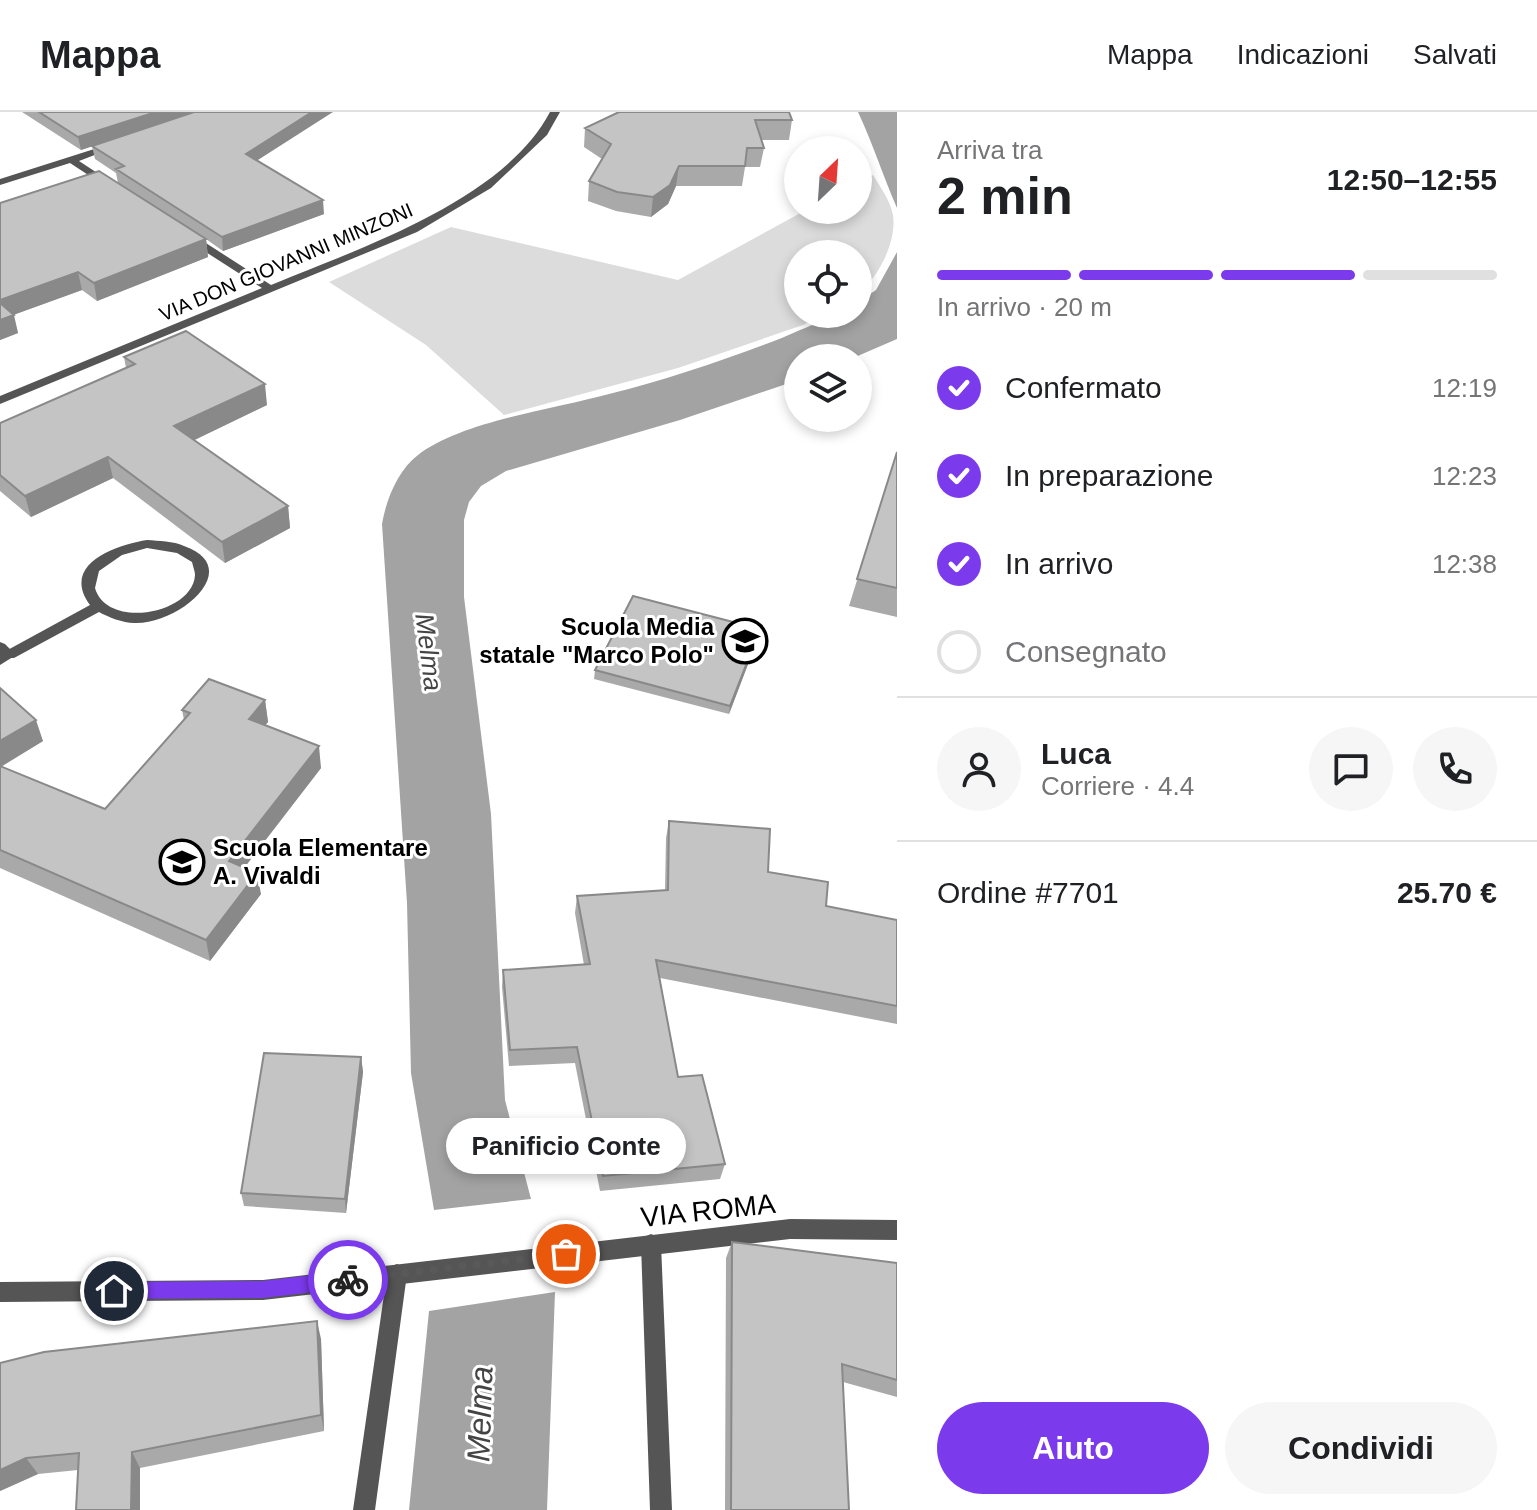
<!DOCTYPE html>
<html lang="it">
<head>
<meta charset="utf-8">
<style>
	:root { --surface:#fff; --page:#f6f6f6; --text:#202124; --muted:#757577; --line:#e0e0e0; --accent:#7c3aed }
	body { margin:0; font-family:Arial,sans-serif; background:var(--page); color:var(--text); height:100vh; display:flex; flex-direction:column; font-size:30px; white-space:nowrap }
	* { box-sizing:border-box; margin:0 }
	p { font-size:26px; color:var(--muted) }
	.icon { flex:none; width:44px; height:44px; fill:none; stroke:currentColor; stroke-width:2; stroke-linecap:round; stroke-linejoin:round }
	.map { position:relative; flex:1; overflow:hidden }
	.panel { display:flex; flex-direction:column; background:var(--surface); width:640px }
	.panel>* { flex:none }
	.needle { width:52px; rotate:25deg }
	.controls { position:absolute; left:784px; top:24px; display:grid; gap:16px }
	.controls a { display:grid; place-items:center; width:88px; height:88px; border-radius:50%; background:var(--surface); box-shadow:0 4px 12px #0003; font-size:40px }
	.pin { position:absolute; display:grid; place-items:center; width:68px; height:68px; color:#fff; margin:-34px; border:4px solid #fff; border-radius:50%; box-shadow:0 2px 8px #0007 }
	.courier { position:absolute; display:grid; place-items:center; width:80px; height:80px; margin:-40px; border:6px solid #7c3aed; border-radius:50%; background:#fff; color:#222; box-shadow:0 2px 10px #0007 }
	.bubble { position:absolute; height:56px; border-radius:28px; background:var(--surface); box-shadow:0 4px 12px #0003; font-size:26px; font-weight:600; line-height:56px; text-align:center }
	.summary em { font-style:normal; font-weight:600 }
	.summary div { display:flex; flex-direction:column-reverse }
	.summary { display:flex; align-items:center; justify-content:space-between; height:136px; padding:0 40px }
	h1 { font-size:52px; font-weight:600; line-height:60px }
	.bar { display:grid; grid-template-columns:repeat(4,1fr); gap:12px 8px; align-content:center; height:96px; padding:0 40px }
	.bar i { height:10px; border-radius:6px; background:var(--line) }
	.bar .selected { background:var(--accent) }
	.bar p { grid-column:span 4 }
	.line { display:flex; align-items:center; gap:20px; padding:0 40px; border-top:2px solid var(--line) }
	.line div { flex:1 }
	.round { display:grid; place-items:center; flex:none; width:84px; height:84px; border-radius:42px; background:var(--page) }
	ol { padding:0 40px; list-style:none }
	li { display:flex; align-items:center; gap:24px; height:88px }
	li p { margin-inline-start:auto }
	li .icon { padding:8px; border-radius:50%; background:var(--accent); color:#fff; stroke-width:4 }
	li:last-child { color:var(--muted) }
	li i { width:44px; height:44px; border:4px solid var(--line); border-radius:50% }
	.action { display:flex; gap:16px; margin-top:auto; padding:16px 40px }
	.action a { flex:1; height:92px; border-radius:48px; background:var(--accent); color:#fff; font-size:32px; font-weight:600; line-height:92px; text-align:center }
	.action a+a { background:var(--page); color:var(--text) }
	header { display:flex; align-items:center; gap:48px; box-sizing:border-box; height:112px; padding:0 40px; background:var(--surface); border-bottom:2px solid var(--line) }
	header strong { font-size:38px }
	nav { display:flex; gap:44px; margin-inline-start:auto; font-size:28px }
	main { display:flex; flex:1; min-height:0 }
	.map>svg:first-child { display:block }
</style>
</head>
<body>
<header>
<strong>Mappa</strong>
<nav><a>Mappa</a><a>Indicazioni</a><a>Salvati</a></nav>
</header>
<main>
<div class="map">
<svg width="897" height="1398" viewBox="0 0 897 1398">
	<rect width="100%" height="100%" fill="#fff"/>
	<!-- green -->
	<path fill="#dcdcdc" d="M873 63C881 76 890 88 893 103 897 130 878 166 858 182V142H798V202H824L803 213 678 256 504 303 426 233 329 170 451 115 678 168 806 98H858V71Z"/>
	<!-- water -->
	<path fill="#a3a3a3" d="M858 0H897V96C883 64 873 32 858 0Z
		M897 140V227L853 246H798V268L680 308 506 359 481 374 469 390 464 408V485L491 702 505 988 531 1087 434 1098 411 961 407 791 382 412C386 388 398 358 418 343 462 309 555 297 609 282 662 269 715 251 766 232 796 222 827 202 858 202V190L876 178Z
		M555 1180 547 1398H409L429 1199Z"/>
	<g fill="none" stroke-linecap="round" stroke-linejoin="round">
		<!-- service -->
		<path fill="#555" fill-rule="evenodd" d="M147 428C159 429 173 429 184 434 246 456 179 513 134 511 123 511 108 505 99 500L14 546H4L2 543 4 540 90 493C60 452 116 433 147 428ZM147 436 177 441 192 450C193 455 195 459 195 463 193 502 107 518 95 476L99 459 122 443Z
			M651 1122 658 1125 661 1132 672 1398H650L641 1132 644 1125Z"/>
		<!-- minor -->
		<path fill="#555" fill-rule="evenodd" d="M550 0H560L547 23 491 76 417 120 0 292V284L262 176 187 128V124H195L271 173C360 136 503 89 550 0Z
			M110 32 118 34 79 49 111 70V74H105L70 51 0 73V67Z
			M0 530 5 532 16 543 0 553Z
			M397 1152 404 1155 407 1162 375 1398H353L387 1162 390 1155Z"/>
		<!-- tertiary -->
		<path fill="#555" fill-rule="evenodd" d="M790 1107 897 1108V1128L790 1127 263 1188 0 1190V1170L263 1168Z"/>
	</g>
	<!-- wall -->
	<path fill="#a9a9a9" d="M22 0H193L324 102 223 139 206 127 208 145 97 189 82 178 13 203 18 221 0 228V91L118 71 116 61 95 47 92 34 81 38Z
		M619 0 792 8 789 28H761L764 36 760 55H745L742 74H676L668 92 651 105 616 99 588 89 589 69 602 47 584 35 585 16Z
		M124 245 267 293 194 328 288 394 290 416 225 451 113 366 31 405 0 379V311L126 256Z
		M897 340V505L849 494Z
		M758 526 729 602 594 567 595 558Z
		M0 576 43 629 1 655 105 697 184 608 182 598 265 588 268 610 265 613 321 656 245 755 261 782 210 849 0 756Z
		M669 709 768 760 826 794 897 808V912L660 866 678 965 725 1052 720 1067 600 1079 575 951 509 954 502 875 503 858 584 853 575 801 577 784 665 778 666 726Z
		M361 945 363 960 346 1101 244 1094 241 1081Z
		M732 1130 897 1151V1285L843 1270 849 1398H725L726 1146Z
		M321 1227 324 1319 140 1356 78 1358 38 1362 0 1379V1251Z"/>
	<!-- shaded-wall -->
	<path fill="#898989" d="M156 0H193L188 3 81 38 78 25Z
		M312 0H333L247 55 246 42Z
		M679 54 676 74 668 92 651 105 653 85Z
		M323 88 324 102 223 139 222 125Z
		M206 127 208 145 97 189 94 171Z
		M78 160 82 178 2 207 0 198V188Z
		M14 203 18 221 0 228V208Z
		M265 272 267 293 178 336 174 314Z
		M108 345 113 366 31 405 25 384Z
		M288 394 290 416 225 451 222 430Z
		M760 517 758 526 729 602 730 594Z
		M265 588 268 610 252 629 249 607Z
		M36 608 43 629 0 655V629Z
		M319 634 321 656 233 770 229 749Z
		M257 761 261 782 210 849 206 828Z
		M361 945 363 960 346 1101 345 1087Z
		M317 1209 321 1227 324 1319 321 1303Z
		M132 1340 140 1356V1398H131Z
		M26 1346 38 1362 0 1379V1358Z"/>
	<!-- building -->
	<path fill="#c4c4c4" stroke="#898989" stroke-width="2" d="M39 0H156L78 25Z
		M194 0H312L246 42 323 88 222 125 116 57 124 54 92 34Z
		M619 0H789L792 8H755L764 36H747L745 54H679L670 73 653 85 617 80 589 69 611 32 585 16Z
		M99 59 206 127 94 171 78 160 0 188V91Z
		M0 191 14 203 0 208Z
		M186 219 265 272 174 314 288 394 222 430 108 345 25 384 0 363V311L135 252 124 245Z
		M897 340V476L857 467Z
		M633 484 760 517 730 594 595 558Z
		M209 567 265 588 249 607 319 634 229 749 257 761 206 828 0 738V654L105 697 190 601 182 598Z
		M0 576 36 608 0 629Z
		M669 709 770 717 768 760 828 770 826 794 897 808V894L656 848 678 965 702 963 725 1052 603 1064 577 935 510 938 503 858 590 852 577 784 668 778Z
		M264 941 361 945 345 1087 241 1081Z
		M732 1130 897 1151V1268L842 1252 849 1398H731Z
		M317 1209 321 1303 132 1340 131 1398H76L79 1341 26 1346 0 1358V1251L44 1240Z"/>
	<!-- route -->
	<path fill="#7c3aed" d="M348 1159 354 1162 356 1168 354 1173 348 1176 263 1186 114 1187 108 1184 106 1179 108 1173 114 1170 263 1169Z"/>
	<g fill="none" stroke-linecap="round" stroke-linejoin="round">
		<!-- done -->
		<path stroke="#595959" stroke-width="8" stroke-dasharray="0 14.4" d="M348 1168 566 1142"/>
	</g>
	<!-- icons -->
	<defs>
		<g id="school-ring" transform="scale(2.3)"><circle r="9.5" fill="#fff" stroke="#000" stroke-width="1.5"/><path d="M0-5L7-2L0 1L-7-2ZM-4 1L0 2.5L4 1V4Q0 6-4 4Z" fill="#000"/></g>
	</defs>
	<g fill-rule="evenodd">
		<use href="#school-ring" x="745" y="529"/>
		<use href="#school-ring" x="182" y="750"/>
	</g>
	<g text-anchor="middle" stroke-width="6" stroke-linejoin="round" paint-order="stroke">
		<!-- far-street labels -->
		<g font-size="20" fill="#000" stroke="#fff">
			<text transform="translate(286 150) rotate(-23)" y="7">VIA DON GIOVANNI MINZONI</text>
		</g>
		<!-- poi labels -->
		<g font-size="24" font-weight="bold" fill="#000" stroke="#fff" text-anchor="end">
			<text x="714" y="523">Scuola Media<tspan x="714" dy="28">statale "Marco Polo"</tspan></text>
			<text x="213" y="744" text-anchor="start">Scuola Elementare<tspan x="213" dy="28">A. Vivaldi</tspan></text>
		</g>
		<!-- water labels -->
		<g font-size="26" font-style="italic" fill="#444" stroke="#fff">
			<text transform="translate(429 540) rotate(83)" y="9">Melma</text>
		</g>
		<!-- near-street labels -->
		<g font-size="28" fill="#000" stroke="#fff">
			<text transform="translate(708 1098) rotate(-6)" y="10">VIA ROMA</text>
		</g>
		<!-- near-water labels -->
		<g font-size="32" font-style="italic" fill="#444" stroke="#fff">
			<text transform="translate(480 1302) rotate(-88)" y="11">Melma</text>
		</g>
	</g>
</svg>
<div class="controls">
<a><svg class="needle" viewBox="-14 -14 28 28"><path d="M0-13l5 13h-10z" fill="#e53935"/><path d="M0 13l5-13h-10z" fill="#757577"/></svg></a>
<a><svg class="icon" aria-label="locate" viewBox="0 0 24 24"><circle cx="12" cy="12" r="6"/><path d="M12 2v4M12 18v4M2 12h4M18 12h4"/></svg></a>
<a><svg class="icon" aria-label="layers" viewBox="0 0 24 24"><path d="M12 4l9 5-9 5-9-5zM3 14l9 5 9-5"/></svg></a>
</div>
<div class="pin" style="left:566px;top:1142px;background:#ea580c"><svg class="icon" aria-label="bag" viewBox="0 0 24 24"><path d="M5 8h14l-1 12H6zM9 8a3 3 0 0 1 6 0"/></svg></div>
<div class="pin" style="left:114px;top:1179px;background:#1f2937"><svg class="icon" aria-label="home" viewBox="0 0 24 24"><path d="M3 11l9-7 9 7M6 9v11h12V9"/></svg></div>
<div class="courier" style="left:348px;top:1168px"><svg class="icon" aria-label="bike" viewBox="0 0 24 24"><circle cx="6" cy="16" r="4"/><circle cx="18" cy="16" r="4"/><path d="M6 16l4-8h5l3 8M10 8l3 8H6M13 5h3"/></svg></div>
<div class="bubble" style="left:446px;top:1006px;width:240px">Panificio Conte</div>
</div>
<section class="panel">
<div class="summary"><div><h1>2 min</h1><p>Arriva tra</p></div><em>12:50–12:55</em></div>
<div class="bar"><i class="selected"></i><i class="selected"></i><i class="selected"></i><i></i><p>In arrivo · 20 m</p></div>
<ol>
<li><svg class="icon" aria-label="check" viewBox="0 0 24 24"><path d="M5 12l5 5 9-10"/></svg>Confermato<p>12:19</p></li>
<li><svg class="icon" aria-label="check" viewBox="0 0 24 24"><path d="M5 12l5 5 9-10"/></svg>In preparazione<p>12:23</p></li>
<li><svg class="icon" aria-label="check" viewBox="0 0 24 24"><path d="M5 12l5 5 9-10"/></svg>In arrivo<p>12:38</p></li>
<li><i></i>Consegnato</li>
</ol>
<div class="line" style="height:144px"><a class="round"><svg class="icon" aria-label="person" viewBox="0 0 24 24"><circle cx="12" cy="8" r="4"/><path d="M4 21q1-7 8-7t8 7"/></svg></a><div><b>Luca</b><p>Corriere · 4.4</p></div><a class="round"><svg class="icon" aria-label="chat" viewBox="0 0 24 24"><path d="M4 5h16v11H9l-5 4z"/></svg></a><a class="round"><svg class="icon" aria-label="phone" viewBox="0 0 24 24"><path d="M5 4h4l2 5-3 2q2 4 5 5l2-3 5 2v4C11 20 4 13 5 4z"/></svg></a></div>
<div class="line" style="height:104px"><div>Ordine #7701</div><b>25.70 €</b></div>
<div class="action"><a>Aiuto</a><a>Condividi</a></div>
</section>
</main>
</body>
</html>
